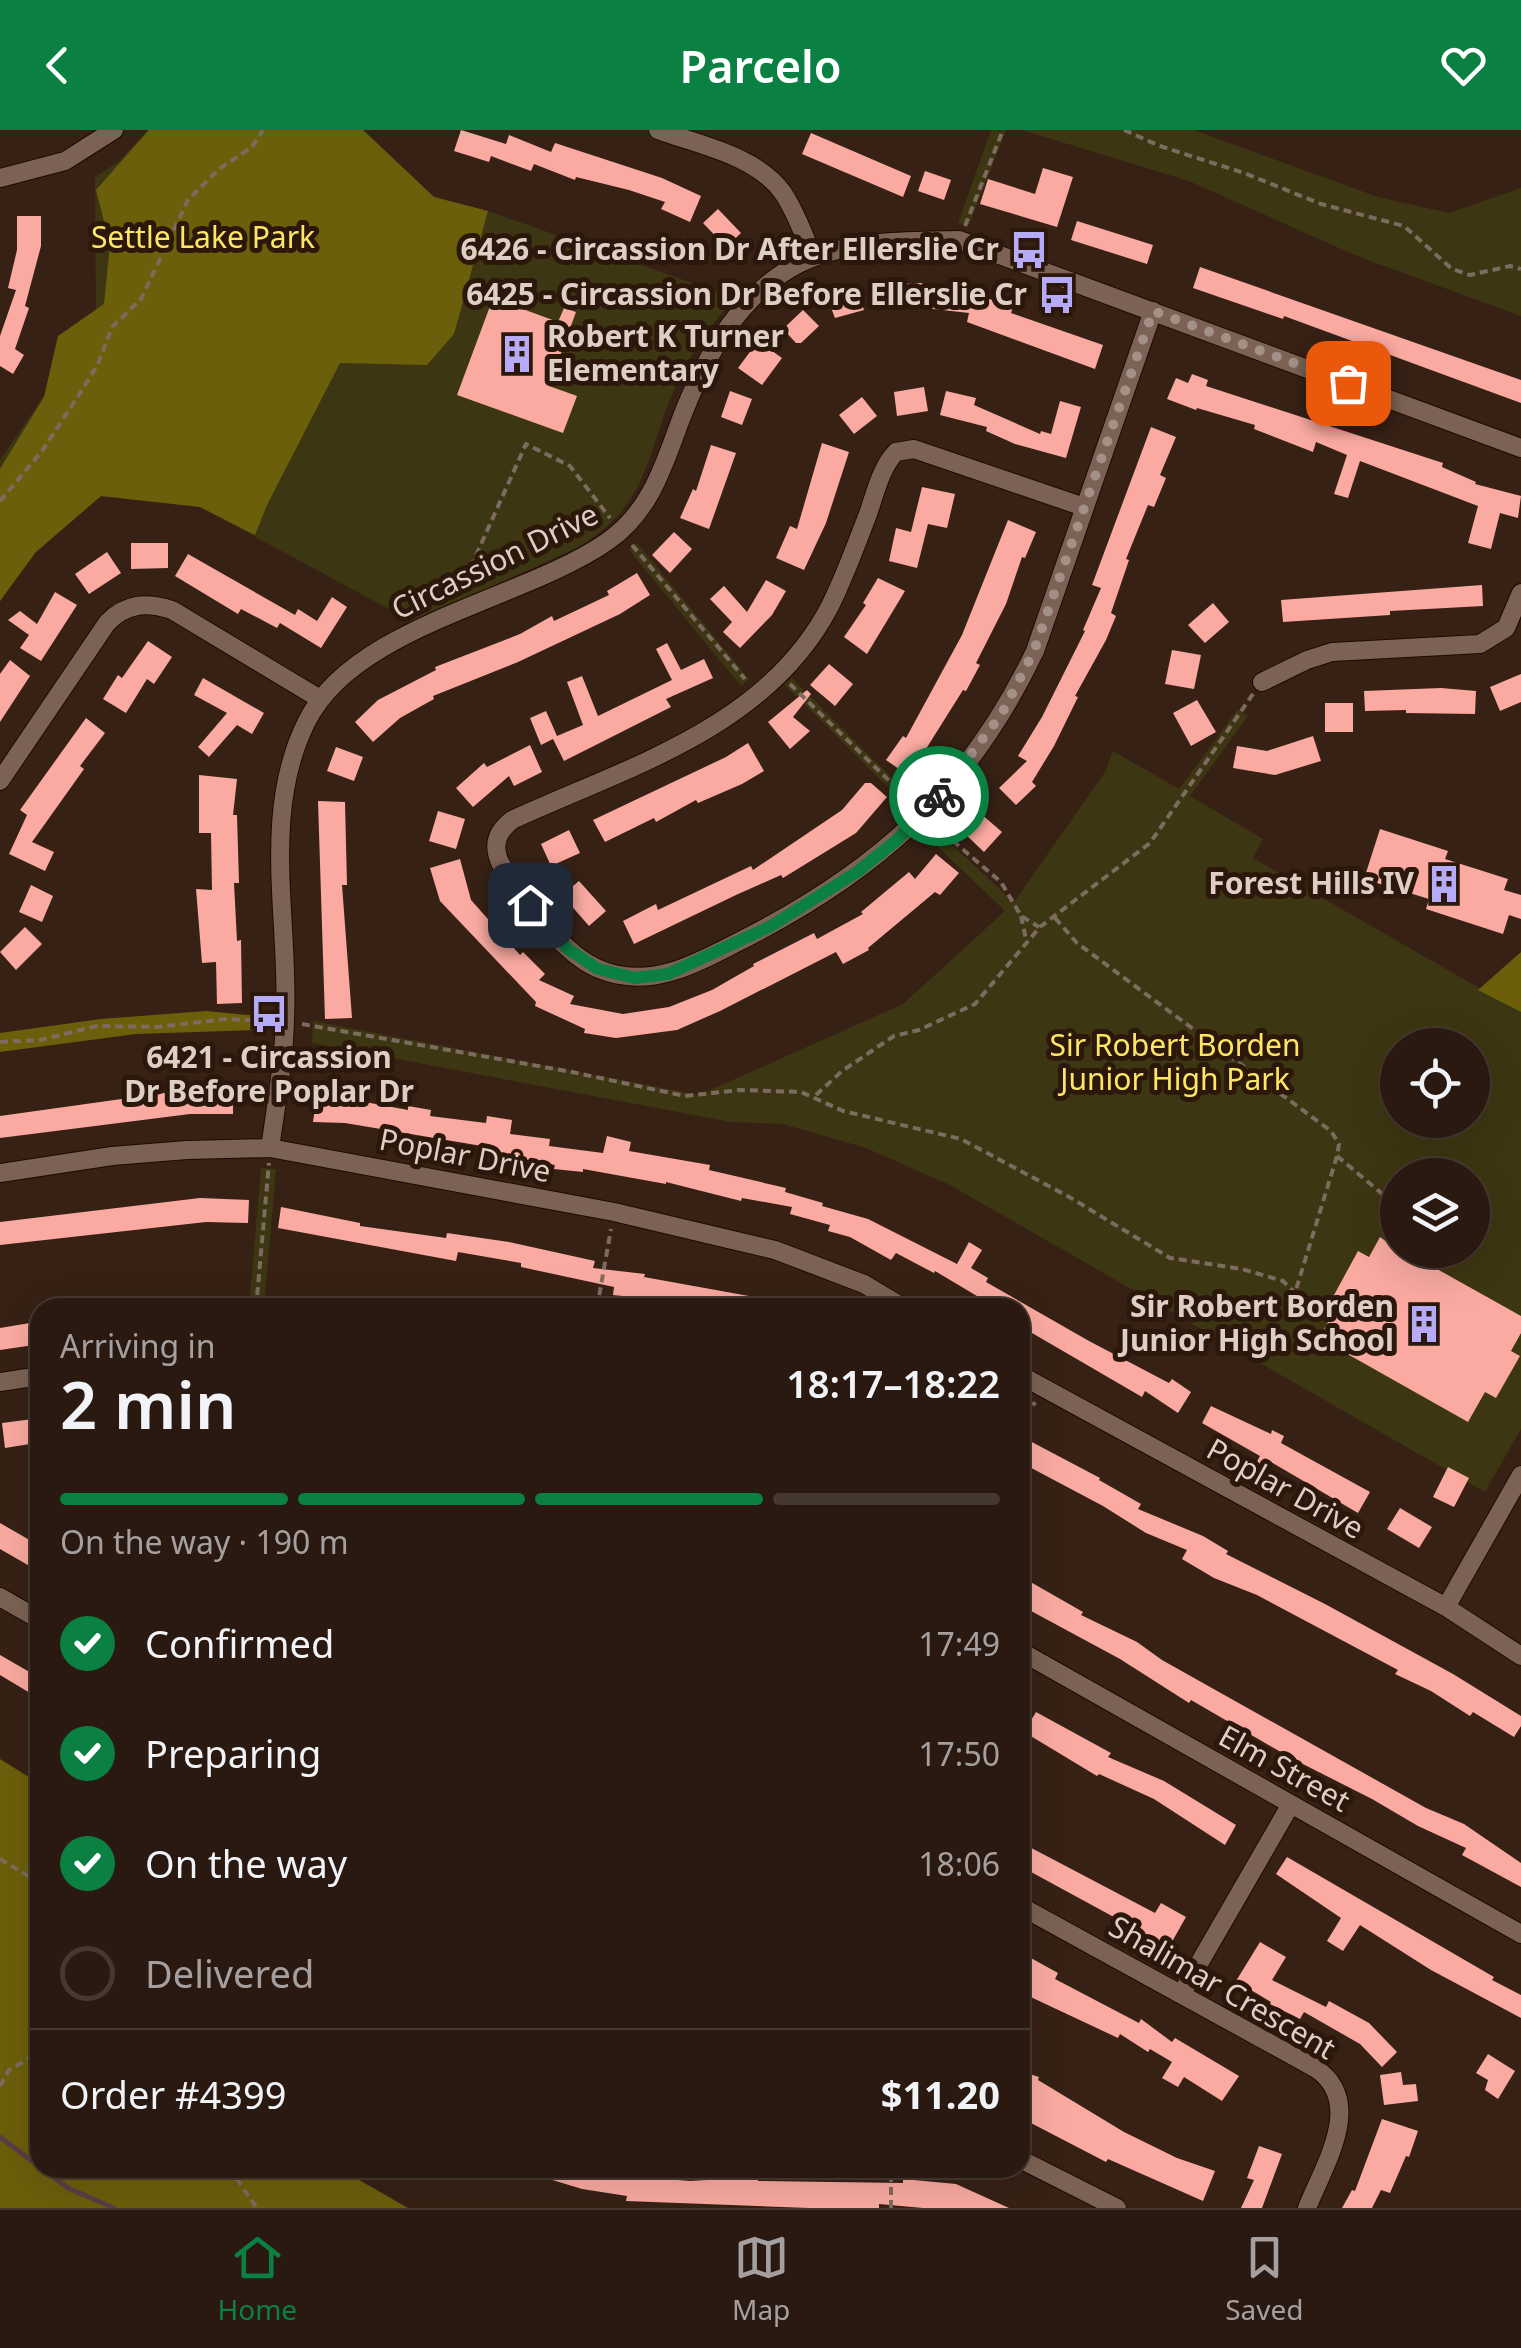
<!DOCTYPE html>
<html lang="en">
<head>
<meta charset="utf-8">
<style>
	:root { --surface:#291910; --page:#312219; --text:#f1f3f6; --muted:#a5a09f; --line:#453830; --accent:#0b8043 }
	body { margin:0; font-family:"Noto Sans",sans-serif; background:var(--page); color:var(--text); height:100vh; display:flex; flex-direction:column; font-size:38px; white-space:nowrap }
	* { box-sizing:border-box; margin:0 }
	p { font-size:32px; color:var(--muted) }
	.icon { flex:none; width:55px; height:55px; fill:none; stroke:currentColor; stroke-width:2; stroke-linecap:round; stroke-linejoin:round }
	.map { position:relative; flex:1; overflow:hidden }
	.side { position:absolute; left:30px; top:1168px; width:1000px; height:880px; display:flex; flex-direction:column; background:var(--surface); border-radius:30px; box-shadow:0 10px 40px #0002,0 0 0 2px var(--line) }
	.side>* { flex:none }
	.controls { position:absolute; left:1380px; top:898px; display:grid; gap:20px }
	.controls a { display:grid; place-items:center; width:110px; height:110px; border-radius:50%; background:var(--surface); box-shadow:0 10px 40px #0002,0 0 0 2px var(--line); font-size:50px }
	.pin { position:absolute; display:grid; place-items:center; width:85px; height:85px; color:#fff; margin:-42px; border-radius:20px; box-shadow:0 5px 15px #0006 }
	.courier { position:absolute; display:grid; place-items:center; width:100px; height:100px; margin:-50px; border:8px solid #0b8043; border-radius:50%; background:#fff; color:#222; box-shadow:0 2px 12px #0007 }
	.summary em { font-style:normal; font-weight:600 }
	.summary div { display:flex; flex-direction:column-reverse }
	.summary { display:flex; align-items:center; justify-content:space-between; height:170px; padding:0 30px }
	h1 { font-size:65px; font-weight:600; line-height:75px }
	.bar { display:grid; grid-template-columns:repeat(4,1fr); gap:15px 10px; align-content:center; height:120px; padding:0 30px }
	.bar i { height:12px; border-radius:8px; background:var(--line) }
	.bar .selected { background:var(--accent) }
	.bar p { grid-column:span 4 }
	.line { display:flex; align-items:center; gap:25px; padding:0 30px; border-top:2px solid var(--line) }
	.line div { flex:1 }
	ol { padding:0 30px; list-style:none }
	li { display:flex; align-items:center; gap:30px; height:110px }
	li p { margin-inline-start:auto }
	li .icon { padding:10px; border-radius:50%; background:var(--accent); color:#fff; stroke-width:4 }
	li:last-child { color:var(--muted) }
	li i { width:55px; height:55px; border:5px solid var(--line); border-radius:50% }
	header { display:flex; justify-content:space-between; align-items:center; height:130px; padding:0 30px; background:var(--accent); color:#fff; font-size:45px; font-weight:600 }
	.menu { display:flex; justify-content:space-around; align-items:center; height:140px; border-top:2px solid var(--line); background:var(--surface); font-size:28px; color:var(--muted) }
	.menu a { display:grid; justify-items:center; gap:5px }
	.menu .selected { color:var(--accent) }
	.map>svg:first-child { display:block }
</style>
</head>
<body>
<header><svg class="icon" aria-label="back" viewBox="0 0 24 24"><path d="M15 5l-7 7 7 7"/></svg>Parcelo<svg class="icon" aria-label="heart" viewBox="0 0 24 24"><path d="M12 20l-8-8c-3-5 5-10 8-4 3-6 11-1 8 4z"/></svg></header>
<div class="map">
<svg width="1521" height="2078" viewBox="0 0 1521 2078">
	<rect width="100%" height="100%" fill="#372115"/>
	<!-- green -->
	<path fill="#3d3612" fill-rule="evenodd" d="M148 0H363L434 67 488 81 735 168C715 190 695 216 682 243 645 315 656 371 577 418L413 492 200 377 101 366 31 426 0 472V330L96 190 95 47 118 32Z
		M991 0H1006L969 95 958 93Z
		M1022 0H1194L1378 67 1449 83 1521 58V186L1357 126 1189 51Z
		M637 413 749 549 741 556 629 420Z
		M792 548 916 672 910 679 785 555Z
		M1238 579 1248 586 1190 666 1263 709 1253 728 1521 882V1299L1485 1362 950 1055 866 1018 783 994 731 992 312 913 313 891 699 965 903 874 1005 781 936 715 943 707 1014 772 1105 642 1113 621 1179 659ZM1398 915H1472V990H1398ZM1398 1045H1472V1120H1398Z
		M261 1038 276 1039 264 1177H249Z"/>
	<!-- forest -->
	<path fill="#6c5f0b" d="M149 0H363L434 67 488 81 454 204 427 235 340 233 267 375 255 405 200 377 101 366 36 422 0 471V339L44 267 58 206 104 174 110 115 96 60Z
		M1521 822V882L1478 860Z
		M206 881 258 886 257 900 136 904 0 922V903L101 889Z
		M0 1629 40 1654V2038H348L361 2051 408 2078H0Z"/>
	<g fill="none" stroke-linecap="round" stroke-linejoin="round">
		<!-- stream -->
		<path stroke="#5c3e44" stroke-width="5" d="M0 2007 68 2058 114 2078"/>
	</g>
	<!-- building -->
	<path fill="#faaaa1" d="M461 0 506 14 509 5 551 22 555 13 662 48 701 66 690 92 661 79 665 72 629 60 576 47 575 50 534 34 531 41 491 26 489 32 454 21Z
		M811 3 911 46 903 67 802 24Z
		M1043 38 1073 47 1057 97 980 74 988 49 1035 64Z
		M925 41 951 50 944 70 918 61Z
		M718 79 741 103 726 117 703 93Z
		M17 86H41V116L25 176 29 178 15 219 24 225 13 244 0 236V206L16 160 8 158 17 120Z
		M1077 91 1153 115 1147 134 1071 110Z
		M1200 137 1521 250V273L1284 186 1283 189 1193 158Z
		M922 153 954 157 1013 177 1011 183 1103 215 1095 239 967 192 969 183 925 178 926 173 881 176 880 155Z
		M857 160 864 180 835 188 828 170Z
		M493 168 558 192 564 178 576 182 549 256 577 266 563 303 457 265Z
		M803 180 819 196 801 213H796L783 199Z
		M758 211 782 228 762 255 738 238Z
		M1192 244 1208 250 1206 256 1443 333 1442 337 1476 352 1475 354 1521 366 1518 388 1500 383 1491 419 1468 413 1478 376 1360 331 1348 368 1334 364 1347 325 1316 312 1313 322 1254 299 1255 295 1197 278 1196 280 1167 269 1176 248 1188 253Z
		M924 257 928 281 897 286 894 262Z
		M730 261 752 269 742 295 721 287Z
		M946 261 976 268 974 275 1040 304 1041 301 1051 304 1060 271 1081 277 1066 328 1015 314 986 301 987 297 940 285Z
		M862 267 877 286 854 304 839 285Z
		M1151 297 1176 307 1160 345 1166 348 1154 377 1148 375 1126 429 1129 430 1111 483 1116 486 1106 510 1075 566 1078 567 1054 616 1032 652 1036 656 1016 675 999 658 1027 631 1018 626 1042 587 1085 501 1083 500 1101 458 1092 455Z
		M822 313 849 322 826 393 804 440 776 428 790 396 797 399Z
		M711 315 736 323 709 399 680 388 693 359 696 361Z
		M922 357 955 364 947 398 928 394 917 438 889 431 896 398 911 402Z
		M1008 390 1036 402 1025 428 1022 427 1006 474 976 533 980 535 966 561 963 560 909 646 886 630 903 606 906 608 962 505Z
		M674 402 692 419 670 443 652 425Z
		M131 413H168V438L131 439Z
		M107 422 121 443 89 464 75 444Z
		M188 424 295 485 298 479 317 491 332 467 347 477 321 518 280 493 277 498 241 479 238 484 175 446Z
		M637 443 650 465 620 484 518 532 433 566 434 569 400 588 373 612 355 592 378 570 436 540 435 537 520 504 552 486 554 491 609 465 607 461Z
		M878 448 905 461 867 524 844 507 866 475 863 473Z
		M766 450 786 461 772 485 740 518 723 502 732 492 710 469 724 456 747 482Z
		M1482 455 1483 476 1390 481V485L1283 492 1281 470Z
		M55 462 77 475 41 531 20 518 29 505 8 490 20 481 37 494Z
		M1213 473 1229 492 1205 513 1188 495Z
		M148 511 172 527 154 554 147 549 126 583 103 569 118 545 122 548Z
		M667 513 681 540 704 529 713 548 666 569 671 577 564 631 553 609 541 615 530 588 546 581 557 606 583 595 567 552 582 546 598 586 672 550 656 519Z
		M1172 520 1201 525 1194 559 1165 554Z
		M10 530 30 546 0 592V544Z
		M829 534 853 554 835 576 810 555Z
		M1521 544V572L1500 581 1490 557Z
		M203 548 264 583 252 604 237 595 209 627 198 617 227 583 194 565Z
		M1441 558 1476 561 1475 584 1406 583V580L1365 581 1364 561Z
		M807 560 811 564 793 587 810 601 790 619 768 592Z
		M1197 570 1216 602 1191 616 1173 583Z
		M1325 573H1353V602H1325Z
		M86 588 105 603 80 636 84 639 32 712 54 722 45 741 9 724 27 685 20 680Z
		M1313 606 1321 631 1275 645 1233 638 1237 616 1267 621Z
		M748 613 764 641 742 654 698 673 696 670 656 692 654 688 605 712 593 690 726 627Z
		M530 615 542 642 514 656 509 646 473 677 456 658 484 633 487 637Z
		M336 617 363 627 354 651 327 641Z
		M199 645 237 649 233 685H237L239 753H234L237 811 241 810 242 873 217 874 216 832 202 833 196 759 212 760 211 703H199Z
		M865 653H871L887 667 856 703 783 748 781 745 736 765 634 814 623 791 656 774 658 780 751 736 753 740 842 680Z
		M318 671 345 672 347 755H342L352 888 325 889Z
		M438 681 465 689 456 719 429 711Z
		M980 683 1002 702 984 722 963 702Z
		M1380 699 1448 721 1445 729 1508 749 1504 760 1521 765V789L1509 785 1503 804 1426 779 1429 769 1364 749Z
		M569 700 580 723 551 736 541 714Z
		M936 724 959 743 940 765 935 762 868 818 869 820 843 834 836 822 720 881 677 900 616 908 584 903 585 899 535 876 536 872 440 771 430 738 460 729 471 770 520 825 523 822 545 844 539 850 574 866 570 874 623 884 669 877 712 860 754 836 753 834 814 803 817 809 863 784 861 782 909 742 915 749Z
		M579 751 606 781 589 796 562 765Z
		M31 755 53 766 42 792 19 782Z
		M25 797 42 814 16 840 0 822Z
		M186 960 233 962V984H190L0 1008V986Z
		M316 971 364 977 365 972 408 980V976L431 980 430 986 486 993 487 986 512 990 510 1004 550 1009 549 1016 603 1023 607 1006 631 1012 629 1021 710 1035 709 1040 786 1058 785 1062 823 1073 822 1076 868 1089 957 1134 969 1112 982 1120 971 1138 988 1148 986 1152 1089 1211 1169 1253 1172 1249 1191 1262 1178 1283 1145 1261 1142 1267 1020 1196V1178H984L987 1172 935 1141 934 1143 896 1123 891 1130 850 1107 828 1101 830 1095 790 1084 792 1077 742 1068 741 1071 666 1052V1054L583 1039V1042L554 1039 555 1035 481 1022 482 1016 345 993 313 992Z
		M200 1068 249 1070 248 1093 206 1092 0 1115V1092Z
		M281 1077 360 1093V1096L446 1108 447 1103 509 1112 595 1131 593 1138 645 1144 644 1147 776 1171 775 1178 661 1175 662 1170 613 1165 614 1157 521 1137V1133L458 1122 456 1131 278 1098Z
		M1380 1107 1398 1120H1403L1521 1186V1203L1511 1221 1520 1226 1496 1268 1485 1262 1468 1292 1319 1208 1335 1180 1328 1176 1358 1121 1369 1127Z
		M30 1193 34 1215 0 1220V1198Z
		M1211 1276 1271 1304 1272 1300 1284 1306 1281 1313 1370 1362 1358 1383 1271 1332 1265 1343 1254 1337 1260 1326 1202 1293Z
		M33 1289 36 1313 5 1318 2 1293Z
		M1028 1310 1100 1348 1099 1350 1141 1374 1138 1379 1203 1406 1228 1421 1226 1424 1325 1474 1453 1544 1521 1586V1596L1514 1607 1473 1582 1470 1586 1431 1561 1395 1544 1398 1540 1257 1465 1214 1448 1182 1429 1187 1420 1146 1403 1103 1376 1020 1332Z
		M1448 1337 1469 1348 1454 1377 1433 1367Z
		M1400 1378 1432 1397 1419 1418 1387 1399Z
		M0 1393 40 1416V1442L0 1419Z
		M1020 1446 1083 1482 1081 1485 1137 1512 1162 1530 1426 1678 1464 1694 1521 1733V1757L1462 1725 1466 1718 1418 1696 1372 1669 1291 1628 1191 1570 1189 1573 1120 1529 1020 1475Z
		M0 1525 40 1548V1569L0 1545Z
		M1036 1582 1111 1623 1108 1627 1164 1651 1236 1695 1225 1715 1154 1669 1099 1644 1097 1646 1024 1602Z
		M1020 1712 1155 1783 1161 1773 1186 1787 1169 1817 1020 1736Z
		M1287 1727 1494 1847 1492 1850 1521 1865V1888L1431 1840 1360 1795 1343 1821 1327 1811 1341 1788 1276 1744Z
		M1260 1812 1286 1827 1272 1850 1326 1877 1329 1871 1369 1893 1397 1922 1382 1937 1360 1914 1304 1882 1300 1889 1270 1874 1271 1872 1236 1851Z
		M1020 1822 1058 1843 1055 1849 1139 1893 1141 1889 1172 1912 1175 1908 1239 1946 1222 1971 1184 1947 1178 1957 1162 1948 1172 1932 1150 1919 1148 1922 1120 1904 1118 1908 1020 1862Z
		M1488 1924 1515 1941 1498 1969 1485 1960 1488 1950 1476 1943Z
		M1020 1941 1039 1947 1038 1950 1124 2002 1177 2028 1215 2041 1203 2071 1108 2029 1106 2032 1027 1991 1032 1982 1020 1978Z
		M1401 1942 1403 1955 1416 1954 1418 1971 1384 1975 1380 1945Z
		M1382 1989 1418 2001 1409 2027 1406 2026 1390 2063 1381 2060 1372 2078H1342L1352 2060 1355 2061Z
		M1259 2016 1282 2024 1262 2078H1241L1254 2050 1247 2048Z
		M523 2038H607L630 2041 629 2046 690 2051 758 2047V2051L903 2053V2049L956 2054 1009 2078H923L879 2074V2078H809L626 2071 627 2066 582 2059 523 2041Z"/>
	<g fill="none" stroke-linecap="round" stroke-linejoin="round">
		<!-- minor casing -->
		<g stroke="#1d0a02" stroke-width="20">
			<path id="minor" d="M658 0C699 15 756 25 783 63 796 82 804 106 813 127
				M0 48 65 31 114 0
				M1084 377 914 319 896 322C881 337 875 364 868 384 856 415 845 446 830 476 767 598 627 637 512 690 482 713 501 738 519 761 544 791 568 830 607 842 654 857 695 834 736 813 874 744 968 662 1035 521L1153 181
				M1262 552 1307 530 1332 522 1480 514 1506 498 1521 463
				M0 651 107 493C126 473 146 472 172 480L320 569
				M270 1018C276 976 284 932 285 890 290 791 260 684 307 591 355 495 524 470 608 411 648 383 662 341 678 297 703 229 743 152 817 126 863 110 911 111 959 110L1521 318
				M0 1043 112 1026 187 1020 270 1018 614 1082 775 1120 864 1154 904 1178
				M1020 1245 1446 1477 1521 1526
				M0 1252 40 1246
				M0 1467 40 1490
				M1446 1477 1521 1345
				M1020 1521 1521 1804
				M1020 1776 1315 1938C1366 1971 1324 2035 1307 2078
				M1182 1863 1291 1674
				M1020 2029 1117 2078"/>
		</g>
		<!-- path -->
		<path stroke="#7e6b60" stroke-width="4" stroke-dasharray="8 5" stroke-linecap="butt" d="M1124 0 1160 16 1244 43 1321 74 1404 96 1452 139 1470 145 1510 136 1521 139
			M965 96 1003 0
			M0 371 42 321 80 263 98 234 112 197 141 169 188 70 219 39 252 17 263 0
			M632 415 745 549
			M460 461 526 314 570 336 610 388
			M790 554 912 673
			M933 694 1001 752 1021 786 1039 797
			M1021 786 1027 814
			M1055 788 1077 813 1331 1001 1339 1014 1337 1026 1295 1163
			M302 894 572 942 685 966 740 960 801 962 843 981 961 1009 1071 1068 1170 1128 1242 1139 1283 1151 1295 1163 1307 1184
			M0 912 40 910 97 896 157 897 226 889 268 891
			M816 965 842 941 894 906 919 900 975 874 1040 797 1150 713 1253 564
			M1337 1026 1398 1077
			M1472 1120 1474 1121
			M256 1178 269 1033
			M597 1178 611 1099
			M1020 1298 1035 1272
			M0 1729 40 1753
			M0 1956 9 1940 40 1922
			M229 2038 257 2078
			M891 2078V2038"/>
		<!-- minor -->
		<use href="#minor" stroke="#7b6254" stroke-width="18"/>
	</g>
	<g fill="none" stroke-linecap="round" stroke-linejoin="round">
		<!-- done -->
		<path stroke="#a39188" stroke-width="10" stroke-dasharray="0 18" d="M939 666 1001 585 1034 521 1153 181 1348 253"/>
		<!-- route -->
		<path stroke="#0b8043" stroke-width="12" d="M530 775 568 819 598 839 635 848 668 844 771 796 857 742 897 710 939 666"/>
	</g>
	<!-- icons -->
	<defs>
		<g id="bus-bare" transform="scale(3)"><path d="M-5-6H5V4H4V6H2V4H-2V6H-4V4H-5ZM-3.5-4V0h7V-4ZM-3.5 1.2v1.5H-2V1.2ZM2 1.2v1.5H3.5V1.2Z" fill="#b6abf8" stroke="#2c180b" stroke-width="2.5" paint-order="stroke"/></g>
		<g id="building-bare" transform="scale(3)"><path d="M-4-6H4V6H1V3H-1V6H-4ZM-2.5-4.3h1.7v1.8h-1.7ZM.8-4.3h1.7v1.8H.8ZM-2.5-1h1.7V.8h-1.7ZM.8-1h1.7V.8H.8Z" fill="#b6abf8" stroke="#2c180b" stroke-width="2.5" paint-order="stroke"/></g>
	</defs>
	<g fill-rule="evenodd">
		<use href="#bus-bare" x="1029" y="120"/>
		<use href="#bus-bare" x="1057" y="165"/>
		<use href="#building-bare" x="517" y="224"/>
		<use href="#building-bare" x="1444" y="754"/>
		<use href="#bus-bare" x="269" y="884"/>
		<use href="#building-bare" x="1424" y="1194"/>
	</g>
	<g text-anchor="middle" stroke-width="10" stroke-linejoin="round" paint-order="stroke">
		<!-- park labels -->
		<g font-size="30" fill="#fde664" stroke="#2c180b">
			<text x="203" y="118">Settle Lake Park</text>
			<text x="1175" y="926">Sir Robert Borden<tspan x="1175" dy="34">Junior High Park</tspan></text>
		</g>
		<!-- poi labels -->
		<g font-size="30" font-weight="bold" fill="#ddcec6" stroke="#2c180b" text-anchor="end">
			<text x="999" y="130">6426 - Circassion Dr After Ellerslie Cr</text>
			<text x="1027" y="175">6425 - Circassion Dr Before Ellerslie Cr</text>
			<text x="547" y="217" text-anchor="start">Robert K Turner<tspan x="547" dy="34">Elementary</tspan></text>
			<text x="1414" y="764">Forest Hills IV</text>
			<text x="269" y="938" text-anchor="middle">6421 - Circassion<tspan x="269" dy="34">Dr Before Poplar Dr</tspan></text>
			<text x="1394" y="1187">Sir Robert Borden<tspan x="1394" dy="34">Junior High School</tspan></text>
		</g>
		<!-- street labels -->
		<g font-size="30" fill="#ddcec6" stroke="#2c180b">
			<text transform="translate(495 432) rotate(-26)" y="10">Circassion Drive</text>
			<text transform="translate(465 1026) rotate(11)" y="10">Poplar Drive</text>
			<text transform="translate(1285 1359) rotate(29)" y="10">Poplar Drive</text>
			<text transform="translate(1284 1639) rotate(29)" y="10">Elm Street</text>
			<text transform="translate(1222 1858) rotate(30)" y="10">Shalimar Crescent</text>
		</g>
	</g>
</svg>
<div class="controls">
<a><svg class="icon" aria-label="locate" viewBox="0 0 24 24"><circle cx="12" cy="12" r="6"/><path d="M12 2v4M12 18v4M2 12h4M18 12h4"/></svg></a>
<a><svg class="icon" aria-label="layers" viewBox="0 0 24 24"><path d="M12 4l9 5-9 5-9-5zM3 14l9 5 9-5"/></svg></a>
</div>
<div class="pin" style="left:1348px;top:253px;background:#ea580c"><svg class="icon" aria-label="bag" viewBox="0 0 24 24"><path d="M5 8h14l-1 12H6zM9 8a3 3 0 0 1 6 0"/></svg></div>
<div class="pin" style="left:530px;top:775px;background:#1f2937"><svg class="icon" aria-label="home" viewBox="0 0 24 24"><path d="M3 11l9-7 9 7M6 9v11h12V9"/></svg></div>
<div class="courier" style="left:939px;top:666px"><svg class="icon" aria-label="bike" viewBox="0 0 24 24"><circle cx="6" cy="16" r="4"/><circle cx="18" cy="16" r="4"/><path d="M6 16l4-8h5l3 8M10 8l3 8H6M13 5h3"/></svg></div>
<section class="side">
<div class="summary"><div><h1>2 min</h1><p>Arriving in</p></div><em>18:17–18:22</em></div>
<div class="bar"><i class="selected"></i><i class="selected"></i><i class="selected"></i><i></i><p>On the way · 190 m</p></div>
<ol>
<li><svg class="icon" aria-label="check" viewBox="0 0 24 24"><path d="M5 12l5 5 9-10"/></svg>Confirmed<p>17:49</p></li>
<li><svg class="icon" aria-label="check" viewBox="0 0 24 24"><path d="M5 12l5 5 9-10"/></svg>Preparing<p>17:50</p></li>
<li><svg class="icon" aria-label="check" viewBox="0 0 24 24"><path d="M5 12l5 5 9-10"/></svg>On the way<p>18:06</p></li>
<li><i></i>Delivered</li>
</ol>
<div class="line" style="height:130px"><div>Order #4399</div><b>$11.20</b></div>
</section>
</div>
<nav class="menu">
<a class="selected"><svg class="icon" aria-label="home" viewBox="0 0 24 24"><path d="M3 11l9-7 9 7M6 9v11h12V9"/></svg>Home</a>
<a><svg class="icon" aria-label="map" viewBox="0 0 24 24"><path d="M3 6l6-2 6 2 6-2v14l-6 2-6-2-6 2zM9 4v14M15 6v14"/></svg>Map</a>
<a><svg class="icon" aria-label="saved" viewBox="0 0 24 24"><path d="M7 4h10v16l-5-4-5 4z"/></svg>Saved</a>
</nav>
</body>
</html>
